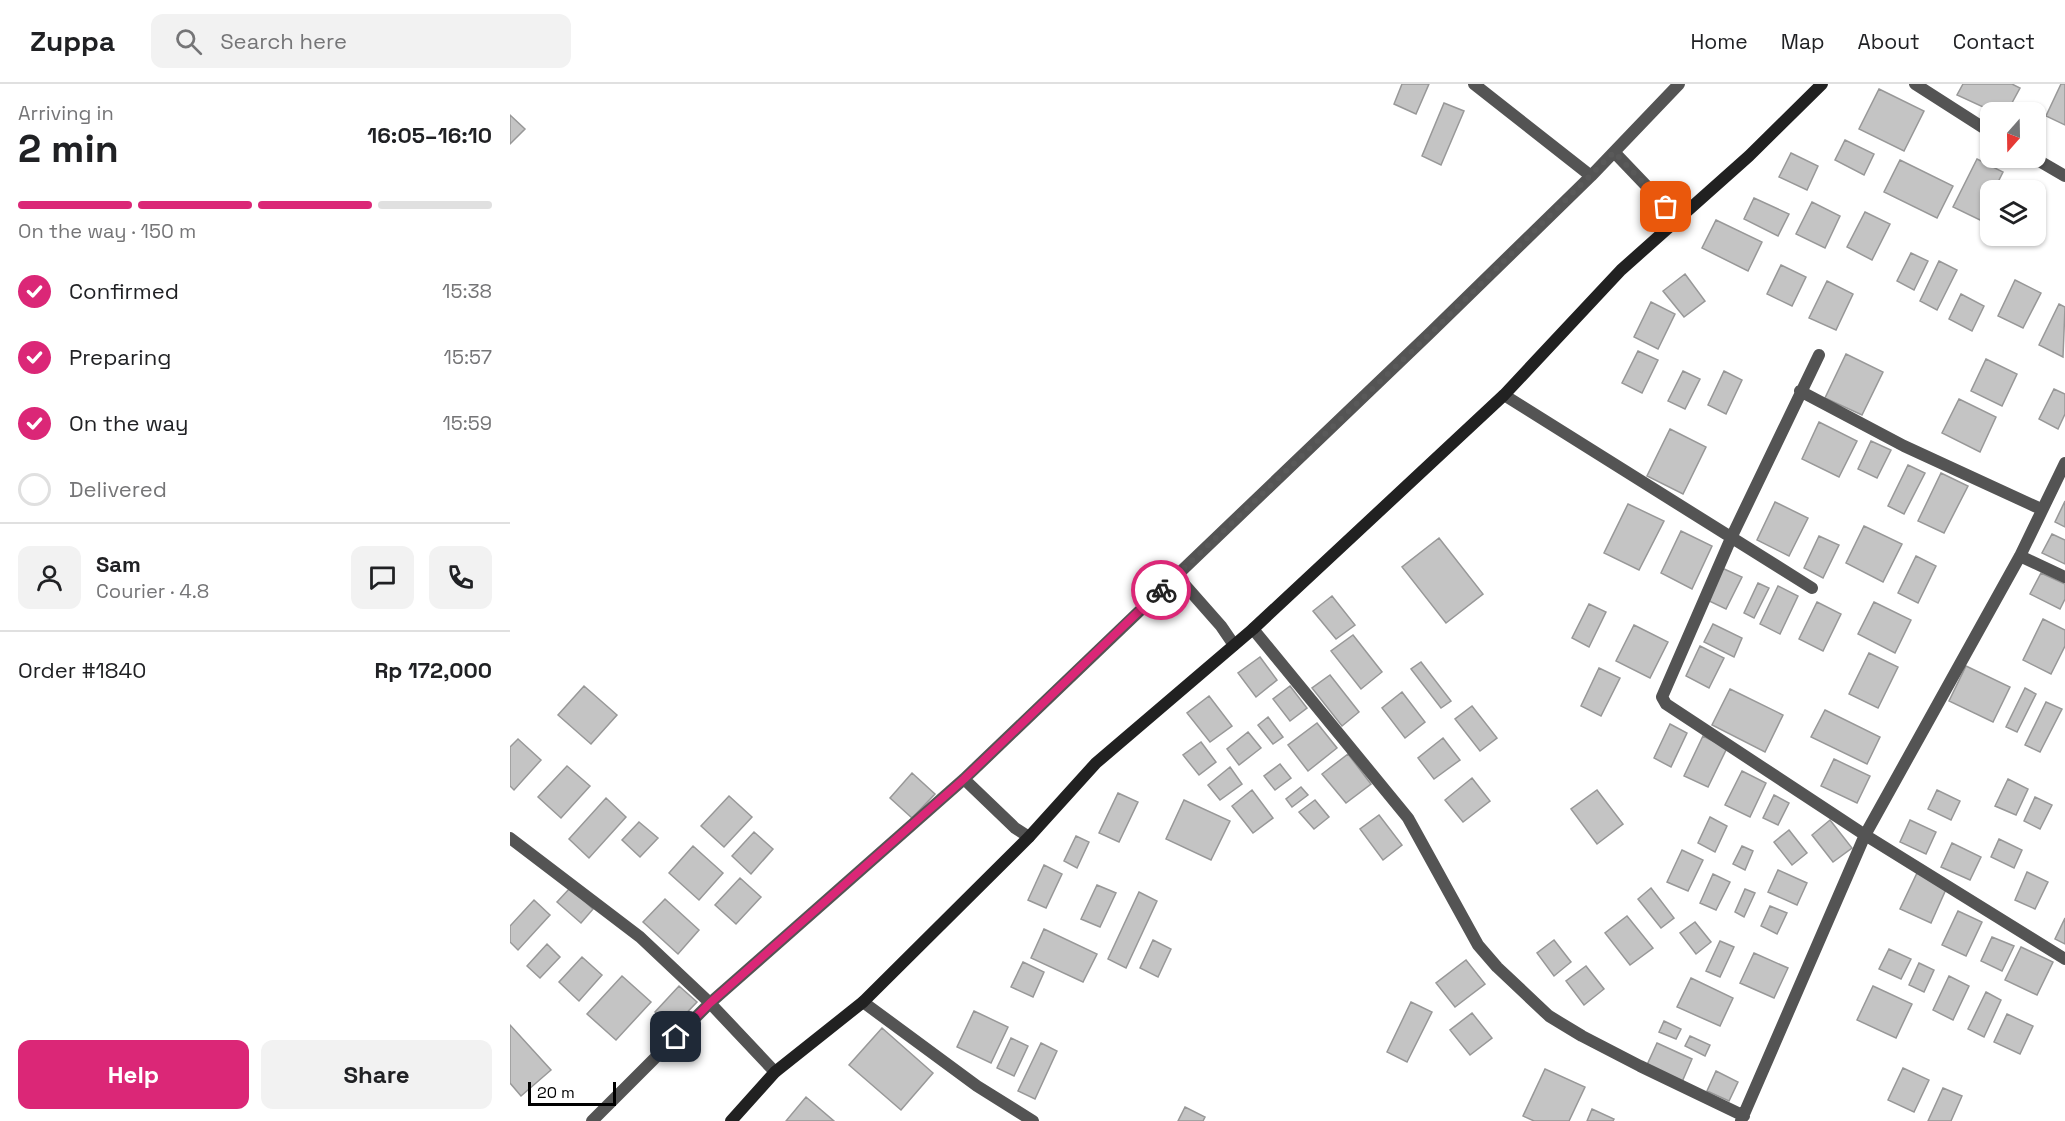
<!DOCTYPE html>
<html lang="en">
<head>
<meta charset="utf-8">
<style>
	:root { --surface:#fff; --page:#f2f2f2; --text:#202124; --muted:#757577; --line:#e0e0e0; --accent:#db2777 }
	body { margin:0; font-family:"Space Grotesk",sans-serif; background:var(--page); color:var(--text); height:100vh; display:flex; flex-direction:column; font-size:22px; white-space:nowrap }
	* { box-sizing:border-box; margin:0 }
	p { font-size:20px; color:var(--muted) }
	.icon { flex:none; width:33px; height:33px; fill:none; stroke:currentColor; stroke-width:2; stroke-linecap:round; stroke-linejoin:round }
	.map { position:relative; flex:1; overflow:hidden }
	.details { display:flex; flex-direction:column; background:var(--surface); width:510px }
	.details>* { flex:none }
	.needle { width:39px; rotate:200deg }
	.tools { position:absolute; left:1470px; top:18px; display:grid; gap:12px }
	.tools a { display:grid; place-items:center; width:66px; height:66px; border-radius:12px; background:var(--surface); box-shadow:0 2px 4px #0004; font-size:30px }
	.scale { position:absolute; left:18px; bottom:15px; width:88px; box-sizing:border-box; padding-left:6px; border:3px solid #000; border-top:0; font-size:16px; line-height:21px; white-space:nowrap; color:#000; -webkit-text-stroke:4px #fff; paint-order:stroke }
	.pin { position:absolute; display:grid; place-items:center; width:51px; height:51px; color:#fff; margin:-26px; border-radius:12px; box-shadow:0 3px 9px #0006 }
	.courier { position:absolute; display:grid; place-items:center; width:60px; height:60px; margin:-30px; border:4px solid #db2777; border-radius:50%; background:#fff; color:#222; box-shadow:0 2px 8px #0007 }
	.summary em { font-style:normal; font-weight:700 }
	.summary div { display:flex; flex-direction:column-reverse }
	.summary { display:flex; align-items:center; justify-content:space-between; height:102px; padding:0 18px }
	h1 { font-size:39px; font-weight:700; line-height:45px }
	.bar { display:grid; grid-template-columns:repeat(4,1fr); gap:9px 6px; align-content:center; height:72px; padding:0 18px }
	.bar i { height:8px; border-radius:4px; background:var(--line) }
	.bar .current { background:var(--accent) }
	.bar p { grid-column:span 4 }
	.line { display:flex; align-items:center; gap:15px; padding:0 18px; border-top:2px solid var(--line) }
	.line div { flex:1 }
	.round { display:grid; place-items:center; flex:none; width:63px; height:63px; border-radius:12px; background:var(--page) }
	ol { padding:0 18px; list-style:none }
	li { display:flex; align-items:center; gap:18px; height:66px }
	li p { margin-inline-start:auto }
	li .icon { padding:6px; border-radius:50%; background:var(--accent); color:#fff; stroke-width:4 }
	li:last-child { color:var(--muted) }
	li i { width:33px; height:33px; border:3px solid var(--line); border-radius:50% }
	.button { display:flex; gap:12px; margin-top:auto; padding:12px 18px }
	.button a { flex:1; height:69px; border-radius:12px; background:var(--accent); color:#fff; font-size:24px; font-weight:700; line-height:69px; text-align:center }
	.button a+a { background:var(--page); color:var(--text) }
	header { display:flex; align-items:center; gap:36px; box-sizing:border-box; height:84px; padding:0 30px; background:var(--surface); border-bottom:2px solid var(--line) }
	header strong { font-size:28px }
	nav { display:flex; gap:33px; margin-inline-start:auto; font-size:21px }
	.search { width:420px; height:54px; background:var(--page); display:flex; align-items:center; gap:15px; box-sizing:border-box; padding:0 21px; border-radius:12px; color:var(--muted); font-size:22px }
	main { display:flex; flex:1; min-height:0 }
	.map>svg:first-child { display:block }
</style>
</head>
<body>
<header>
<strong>Zuppa</strong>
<div class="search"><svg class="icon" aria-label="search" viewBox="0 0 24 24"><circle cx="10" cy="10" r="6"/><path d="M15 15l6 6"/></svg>Search here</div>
<nav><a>Home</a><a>Map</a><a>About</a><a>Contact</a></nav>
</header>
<main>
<section class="details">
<div class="summary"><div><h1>2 min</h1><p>Arriving in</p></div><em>16:05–16:10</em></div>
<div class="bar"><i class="current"></i><i class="current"></i><i class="current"></i><i></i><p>On the way · 150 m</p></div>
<ol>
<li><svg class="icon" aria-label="check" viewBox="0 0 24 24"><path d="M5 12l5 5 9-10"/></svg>Confirmed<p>15:38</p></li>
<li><svg class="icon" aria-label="check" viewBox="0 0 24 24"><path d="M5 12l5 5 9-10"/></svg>Preparing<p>15:57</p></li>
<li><svg class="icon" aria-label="check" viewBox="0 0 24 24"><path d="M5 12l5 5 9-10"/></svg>On the way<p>15:59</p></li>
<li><i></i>Delivered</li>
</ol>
<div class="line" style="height:108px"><a class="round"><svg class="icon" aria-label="person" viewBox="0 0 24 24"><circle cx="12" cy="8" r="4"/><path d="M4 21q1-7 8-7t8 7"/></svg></a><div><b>Sam</b><p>Courier · 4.8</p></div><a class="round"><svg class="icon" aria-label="chat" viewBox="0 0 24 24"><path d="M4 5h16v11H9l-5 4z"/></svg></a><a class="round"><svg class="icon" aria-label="phone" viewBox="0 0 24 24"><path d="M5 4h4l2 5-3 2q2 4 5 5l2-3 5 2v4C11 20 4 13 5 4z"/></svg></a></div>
<div class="line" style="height:78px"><div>Order #1840</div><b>Rp 172,000</b></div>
<div class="button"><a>Help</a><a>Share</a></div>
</section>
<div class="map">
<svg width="1555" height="1037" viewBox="0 0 1555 1037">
	<rect width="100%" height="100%" fill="#fff"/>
	<!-- building -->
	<path fill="#c4c4c4" stroke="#989898" stroke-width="1.5" d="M892 0H919L906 30 884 20Z
		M1453 0H1502L1510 4 1497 28H1484L1447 11Z
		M1551 0H1555V41L1536 32Z
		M1369 5 1414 27 1394 67 1349 45Z
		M934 19 954 27 931 81 912 72Z
		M0 31 15 45 0 60Z
		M1335 56 1364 70 1354 91 1325 76Z
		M1281 69 1308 82 1297 106 1269 93Z
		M1467 75 1493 88 1484 106H1480V114L1470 136 1443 123Z
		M1390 76 1443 102 1427 134 1374 108Z
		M1244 114 1279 130 1268 152 1234 135Z
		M1302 118 1330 132 1315 164 1286 150Z
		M1355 128 1380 140 1362 176 1337 163Z
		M1206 136 1252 158 1238 187 1192 164Z
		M1401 169 1418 177 1404 206 1387 197Z
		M1429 177 1447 186 1427 226 1410 217Z
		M1271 181 1296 193 1282 222 1257 210Z
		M1175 190 1195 217 1174 233 1153 207Z
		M1505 196 1531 209 1513 244 1488 232Z
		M1317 197 1343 210 1326 246 1299 234Z
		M1451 210 1474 222 1462 247 1439 235Z
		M1141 218 1165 230 1148 265 1124 253Z
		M1549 220 1555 223 1553 273 1529 261Z
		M1128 267 1148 276 1132 309 1112 299Z
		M1336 270 1373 288 1352 331 1315 314Z
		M1476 275 1507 290 1492 322 1461 307Z
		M1173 287 1190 295 1175 325 1158 317Z
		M1214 287 1232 296 1216 330 1198 321Z
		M1544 305 1555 310V330L1548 345 1529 335Z
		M1449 315 1486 333 1470 368 1432 349Z
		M1309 338 1347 357 1329 393 1292 375Z
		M1160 345 1196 363 1173 410 1137 392Z
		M1361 357 1381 366 1367 394 1348 385Z
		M1398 381 1415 389 1394 430 1378 422Z
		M1431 389 1458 402 1434 449 1408 437Z
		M1555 417V443L1545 438Z
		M1265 418 1298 434 1279 472 1247 456Z
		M1118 420 1154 437 1129 486 1094 469Z
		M1354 442 1392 460 1373 498 1336 479Z
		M1171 447 1202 462 1182 505 1151 489Z
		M1542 450 1555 456V480L1532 469Z
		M1309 452 1329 461 1313 494 1294 484Z
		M929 454 973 510 936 539 892 483Z
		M1406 472 1426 482 1408 519 1388 509Z
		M1212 484 1232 493 1216 525 1197 516Z
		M1531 489 1555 500V515L1550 525 1520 510Z
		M1248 499 1259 504 1244 534 1234 529Z
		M1268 502 1288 512 1270 550 1250 540Z
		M822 512 845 541 826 555 803 527Z
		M1307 518 1331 530 1313 567 1289 555Z
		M1364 518 1401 536 1385 569 1348 550Z
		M1079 520 1096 528 1079 563 1062 554Z
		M1533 535 1555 546V562L1541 590 1513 576Z
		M1203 540 1232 554 1224 573 1194 558Z
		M1124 541 1158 558 1140 594 1106 577Z
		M843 551 872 588 851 605 821 567Z
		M1190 562 1214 574 1199 604 1176 592Z
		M1359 569 1388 583 1368 624 1339 610Z
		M750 573 767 596 746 613 728 589Z
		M911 578 941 617 931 624 901 585Z
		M1456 582 1500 603 1483 638 1439 617Z
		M1089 584 1110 594 1091 632 1071 622Z
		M820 591 849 628 832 642 802 604Z
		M74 602 107 631 81 660 48 631Z
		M780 602 797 624 780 637 763 615Z
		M1515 604 1526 610 1507 648 1496 643Z
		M1220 605 1273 631 1255 668 1202 641Z
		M892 608 915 638 895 654 872 624Z
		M699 612 722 642 700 658 677 629Z
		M1536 618 1552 625 1530 668 1515 661Z
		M962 622 987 654 970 667 945 635Z
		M1315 626 1370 653 1357 680 1301 653Z
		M758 633 773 653 763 660 748 641Z
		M807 639 827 664 798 687 778 661Z
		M1160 640 1177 649 1161 683 1144 674Z
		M738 648 751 664 729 681 717 665Z
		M1193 652 1217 664 1198 703 1174 692Z
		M933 654 950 676 924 695 908 674Z
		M8 655 31 676 4 706 0 702V663Z
		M691 658 706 678 689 691 673 671Z
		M838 670 861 700 836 719 812 690Z
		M1324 675 1360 692 1347 719 1311 702Z
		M770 680 781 694 765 706 754 692Z
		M57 682 80 702 51 734 28 713Z
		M720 683 732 700 710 716 698 701Z
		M1232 687 1256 699 1240 733 1215 721Z
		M402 689 425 710 402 734 380 714Z
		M962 694 980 717 953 738 935 716Z
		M1498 695 1518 705 1506 731 1485 722Z
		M791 703 798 711 782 723 776 715Z
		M742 706 763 734 743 749 722 722Z
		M1087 706 1113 740 1087 760 1061 725Z
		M1427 706 1450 717 1441 736 1418 725Z
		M608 709 628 718 609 758 589 749Z
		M1264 711 1279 719 1268 741 1253 734Z
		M219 712 242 733 214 763 191 742Z
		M1525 713 1542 721 1530 745 1514 737Z
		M96 714 116 733 79 774 59 755Z
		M674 716 720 737 701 776 656 755Z
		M805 716 819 733 804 745 789 728Z
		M869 731 892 761 873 776 850 745Z
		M1200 733 1217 742 1205 768 1188 759Z
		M1320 736 1342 764 1323 778 1302 751Z
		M1400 736 1426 748 1416 770 1390 758Z
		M129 738 148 754 130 773 112 756Z
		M1279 746 1297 769 1282 781 1264 758Z
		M244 748 263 765 241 790 222 772Z
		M566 752 579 758 567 784 554 777Z
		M1489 755 1512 766 1504 784 1481 773Z
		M1442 759 1471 773 1460 796 1431 783Z
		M183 762 213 789 189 816 159 789Z
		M1232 762 1243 767 1235 786 1223 780Z
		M1172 766 1193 776 1178 807 1157 798Z
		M534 781 552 790 536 824 518 816Z
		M1268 786 1297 799 1287 821 1258 808Z
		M1517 788 1538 798 1525 825 1505 816Z
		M1407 789 1437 803 1421 839 1390 825Z
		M1203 790 1220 798 1206 826 1190 819Z
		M230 794 251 813 226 840 205 821Z
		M587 801 606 809 590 843 571 835Z
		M60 804 83 825 71 839 47 818Z
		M1141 804 1164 834 1151 844 1128 815Z
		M1235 805 1245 809 1234 833 1225 828Z
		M629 808 647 817 616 884 598 875Z
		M155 815 189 846 168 870 133 838Z
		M24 816 40 831 8 866 0 858V842Z
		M1260 822 1277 829 1267 850 1251 842Z
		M1448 827 1472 838 1456 872 1432 861Z
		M1117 832 1143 864 1120 881 1095 849Z
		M1555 834V860L1545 855Z
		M1185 838 1201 858 1186 870 1170 849Z
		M534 845 587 870 573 898 521 874Z
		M1482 853 1504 862 1492 887 1471 877Z
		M643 856 661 865 648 893 630 884Z
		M1044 856 1061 878 1044 892 1027 869Z
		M1210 857 1224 863 1210 893 1196 887Z
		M37 860 50 873 30 894 17 882Z
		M1511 863 1543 878 1527 911 1495 896Z
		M1379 865 1401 875 1391 895 1369 885Z
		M1244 869 1278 884 1264 914 1230 899Z
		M72 873 92 891 69 917 49 898Z
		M956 876 975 900 945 923 926 899Z
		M513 878 534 888 523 913 501 903Z
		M1409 879 1424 886 1414 908 1399 901Z
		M1076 882 1094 905 1074 921 1056 897Z
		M112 892 141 918 106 956 77 930Z
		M1439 892 1459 902 1443 936 1423 926Z
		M1181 894 1223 914 1210 942 1167 923Z
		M169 902 187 918 163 943 145 928Z
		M1363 902 1402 920 1386 954 1347 936Z
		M1476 908 1491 916 1474 953 1458 945Z
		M901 918 922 928 897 978 877 968Z
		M464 927 498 943 481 979 447 963Z
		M962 929 982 954 960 971 940 946Z
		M1497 930 1523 942 1510 970 1484 958Z
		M1154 937 1171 945 1166 955 1149 948Z
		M0 941 41 986 11 1012 0 999Z
		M372 944 423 989 391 1026 339 981Z
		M1180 952 1200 961 1195 972 1175 962Z
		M501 954 518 962 504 992 487 984Z
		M531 959 547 967 525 1015 508 1007Z
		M1147 959 1182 975 1172 998 1137 981Z
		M1393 984 1419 996 1404 1028 1378 1016Z
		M1035 985 1075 1003 1059 1037H1024L1013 1032Z
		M1206 987 1228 998 1219 1017 1197 1007Z
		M1433 1004 1452 1012 1441 1037H1418Z
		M296 1013 324 1037H276Z
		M675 1023 695 1033 693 1037H668Z
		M1082 1025 1104 1035 1103 1037H1077Z"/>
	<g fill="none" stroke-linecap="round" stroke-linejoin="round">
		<!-- minor -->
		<path stroke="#545454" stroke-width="12" d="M964 0 1081 92
			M1405 0 1480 48
			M1104 68 1169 136
			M1524 74 1555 92
			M1309 271 1222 452 1152 613 1156 620 1355 751 1555 875
			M1290 307 1394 362 1531 425
			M994 311 1302 504
			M1510 472 1555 493
			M666 491 711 542 724 561
			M743 545 898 734 968 861 987 883 1039 932 1072 952 1130 982 1234 1032
			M454 695 505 744 519 753
			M0 754 130 853 200 919 265 988
			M353 918 467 1002 523 1037
			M82 1037 200 919 454 695 920 249 1081 92 1169 0
			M1231 1037 1355 751 1510 472 1555 379"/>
		<!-- secondary -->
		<path stroke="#212121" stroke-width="12" d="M221 1037 265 988 353 918 519 753 586 679 743 545 994 311 1111 186 1239 72 1312 0"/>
	</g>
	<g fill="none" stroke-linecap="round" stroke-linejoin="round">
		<!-- done -->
		<path stroke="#595959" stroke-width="6" stroke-dasharray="0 10.8" d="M651 506 921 249 1104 68 1156 123"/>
		<!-- route -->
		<path stroke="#db2777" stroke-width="8" d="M166 953 200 919 454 695 651 506"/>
	</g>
</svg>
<div class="tools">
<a><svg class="needle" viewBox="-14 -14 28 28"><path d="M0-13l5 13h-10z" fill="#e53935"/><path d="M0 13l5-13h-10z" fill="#757577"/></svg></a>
<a><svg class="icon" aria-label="layers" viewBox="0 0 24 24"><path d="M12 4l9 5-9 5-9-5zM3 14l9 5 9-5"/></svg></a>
</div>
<div class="scale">20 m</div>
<div class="pin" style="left:1156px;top:123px;background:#ea580c"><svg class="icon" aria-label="bag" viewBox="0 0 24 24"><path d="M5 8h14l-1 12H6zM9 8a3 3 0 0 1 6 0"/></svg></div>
<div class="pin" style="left:166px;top:953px;background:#1f2937"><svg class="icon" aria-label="home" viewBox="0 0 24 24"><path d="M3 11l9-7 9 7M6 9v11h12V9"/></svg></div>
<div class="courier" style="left:651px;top:506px"><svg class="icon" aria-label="bike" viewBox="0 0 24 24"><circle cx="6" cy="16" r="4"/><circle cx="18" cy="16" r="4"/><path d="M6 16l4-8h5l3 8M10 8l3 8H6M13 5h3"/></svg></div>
</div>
</main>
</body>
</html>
